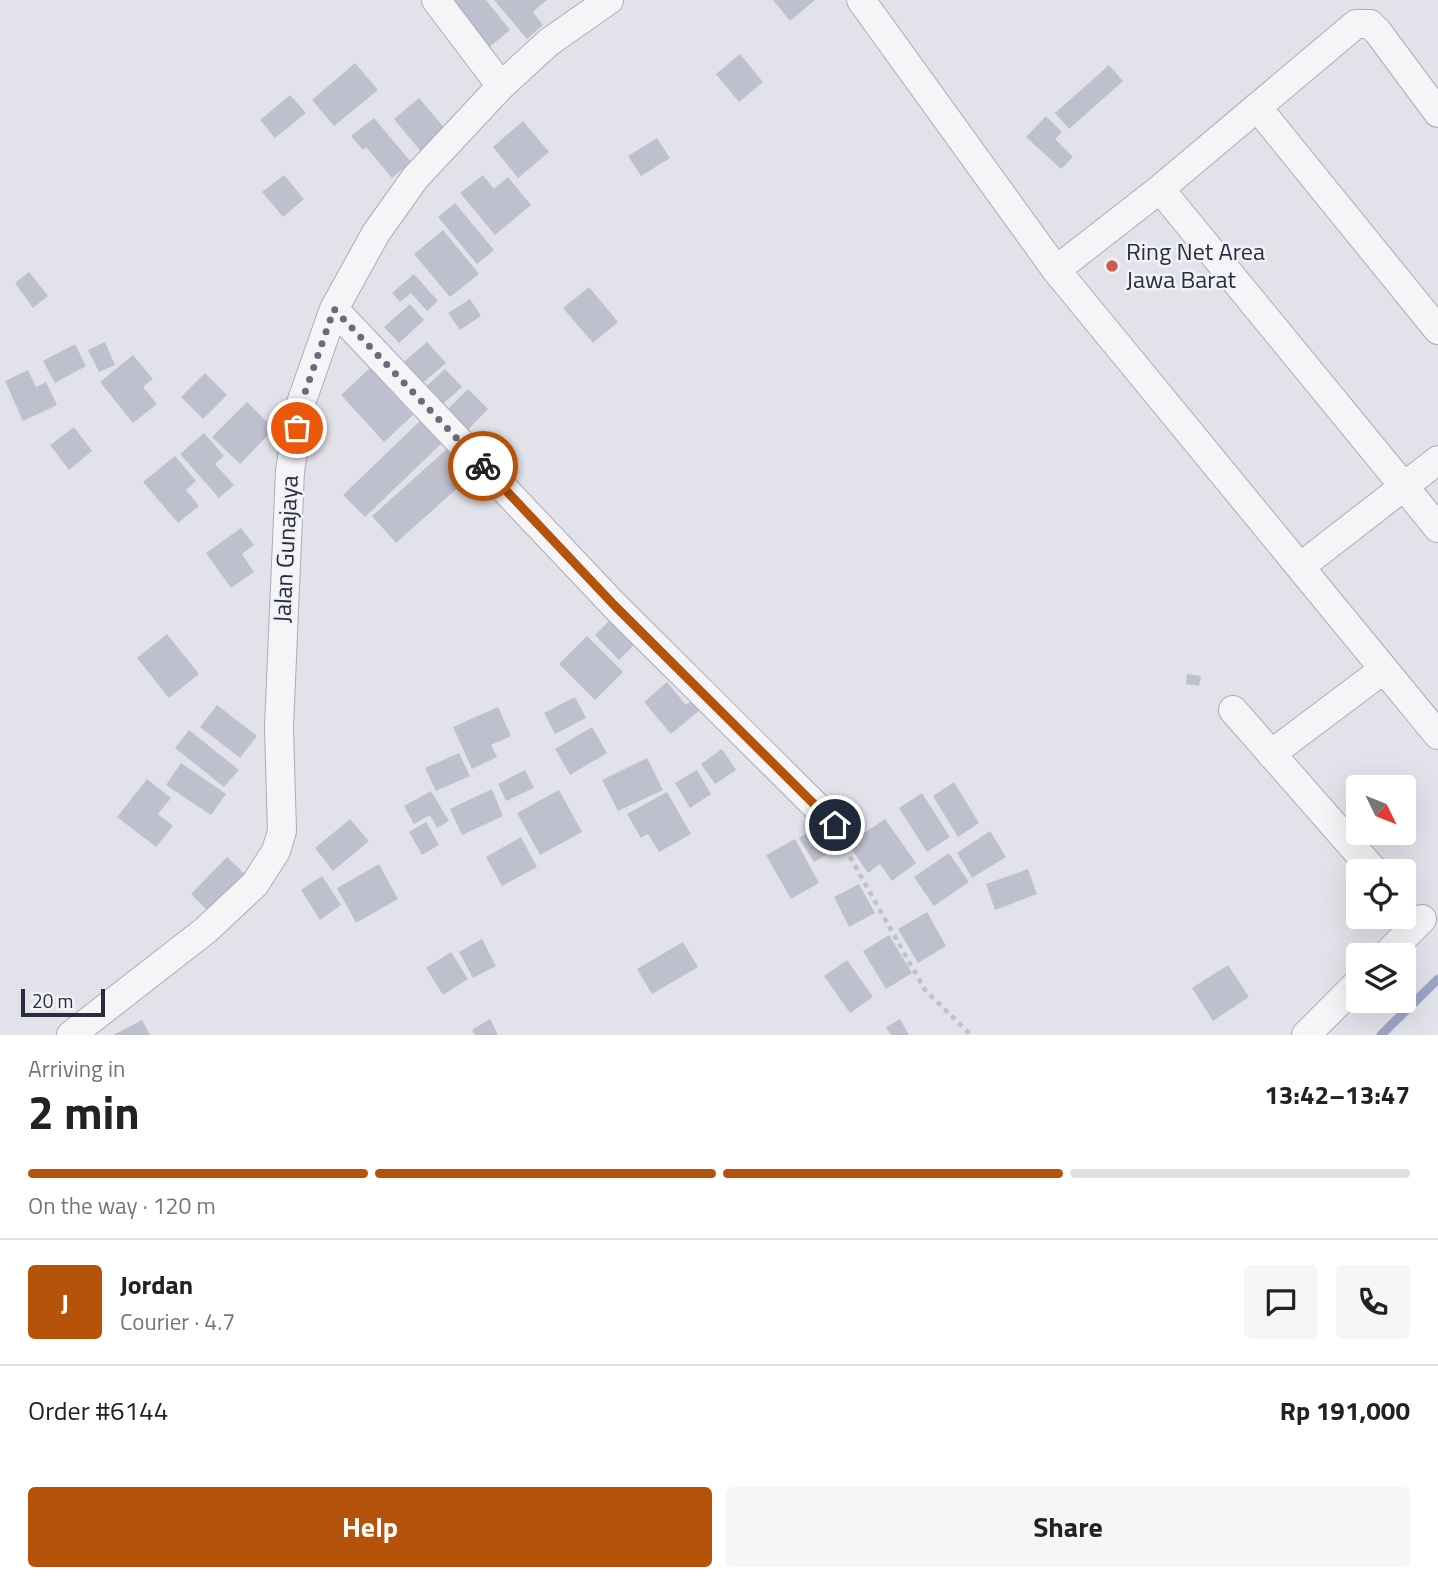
<!DOCTYPE html>
<html lang="en">
<head>
<meta charset="utf-8">
<style>
	:root { --surface:#fff; --page:#f6f6f6; --text:#222; --muted:#767676; --line:#e0e0e0; --accent:#b45309 }
	body { margin:0; font-family:"Titillium Web",sans-serif; background:var(--page); color:var(--text); height:100vh; display:flex; flex-direction:column; font-size:26px; white-space:nowrap }
	* { box-sizing:border-box; margin:0 }
	p { font-size:23px; color:var(--muted) }
	.icon { flex:none; width:38px; height:38px; fill:none; stroke:currentColor; stroke-width:2; stroke-linecap:round; stroke-linejoin:round }
	.map { position:relative; height:1035px; overflow:hidden }
	.drawer { display:flex; flex-direction:column; background:var(--surface); flex:1 }
	.drawer>* { flex:none }
	.needle { width:46px; rotate:133deg }
	.controls { position:absolute; left:1346px; top:775px; display:grid; gap:14px }
	.controls a { display:grid; place-items:center; width:70px; height:70px; border-radius:7px; background:var(--surface); box-shadow:0 7px 28px #0002; font-size:35px }
	.scale { position:absolute; left:21px; bottom:18px; width:84px; box-sizing:border-box; padding-left:7px; border:4px solid #2a2c42; border-top:0; font-size:19px; line-height:24px; white-space:nowrap; color:#2a2c42; -webkit-text-stroke:5px #f2f3f7; paint-order:stroke }
	.pin { position:absolute; display:grid; place-items:center; width:60px; height:60px; color:#fff; margin:-30px; border:4px solid #fff; border-radius:50%; box-shadow:0 2px 7px #0007 }
	.courier { position:absolute; display:grid; place-items:center; width:70px; height:70px; margin:-35px; border:5px solid #b45309; border-radius:50%; background:#fff; color:#222; box-shadow:0 2px 9px #0007 }
	.overview em { font-style:normal; font-weight:700 }
	.overview div { display:flex; flex-direction:column-reverse }
	.overview { display:flex; align-items:center; justify-content:space-between; height:119px; padding:0 28px }
	h1 { font-size:46px; font-weight:700; line-height:52px }
	.bar { display:grid; grid-template-columns:repeat(4,1fr); gap:10px 7px; align-content:center; height:84px; padding:0 28px }
	.bar i { height:9px; border-radius:5px; background:var(--line) }
	.bar .current { background:var(--accent) }
	.bar p { grid-column:span 4 }
	.line { display:flex; align-items:center; gap:18px; padding:0 28px; border-top:2px solid var(--line) }
	.line div { flex:1 }
	.round { display:grid; place-items:center; flex:none; width:74px; height:74px; border-radius:7px; background:var(--page) }
	.primary-button { display:flex; gap:14px; margin-top:auto; padding:14px 28px }
	.primary-button a { flex:1; height:80px; border-radius:7px; background:var(--accent); color:#fff; font-size:28px; font-weight:700; line-height:80px; text-align:center }
	.primary-button a+a { background:var(--page); color:var(--text) }
	.map>svg:first-child { display:block }
</style>
</head>
<body>
<div class="map">
<svg width="1438" height="1035" viewBox="0 0 1438 1035">
	<rect width="100%" height="100%" fill="#e2e3ea"/>
	<g fill="none" stroke-linecap="round" stroke-linejoin="round">
		<!-- stream -->
		<path stroke="#9ea6c9" stroke-width="9" d="M1381 1035 1438 979"/>
	</g>
	<!-- building -->
	<path fill="#bfc0cd" d="M446 0H486L510 30 487 49Z
		M494 0H547L533 12 543 25 527 39Z
		M773 0H815L790 21Z
		M740 54 763 82 739 102 716 74Z
		M355 63 378 90 334 126 312 100Z
		M1109 65 1123 81 1069 129 1055 113Z
		M290 95 306 113 275 138 260 120Z
		M419 98 448 132 422 153 394 119Z
		M1046 116 1062 132 1055 139 1073 157 1061 169 1026 137Z
		M374 118 411 162 392 178 366 147 363 150 351 136Z
		M523 121 549 152 518 178 493 147Z
		M657 138 670 158 641 176 628 156Z
		M284 175 304 199 283 217 262 192Z
		M483 175 494 189 508 177 531 205 495 235 460 193Z
		M455 203 494 250 477 264 438 217Z
		M443 230 479 274 450 297 414 254Z
		M29 272 48 296 33 308 15 283Z
		M414 274 438 301 427 311 411 293 400 302 392 293Z
		M589 287 618 322 593 343 563 308Z
		M470 299 481 316 460 330 448 313Z
		M410 304 424 320 399 343 384 327Z
		M105 342 115 365 99 372 88 350Z
		M427 342 446 363 418 387 399 366Z
		M75 344 86 366 55 383 43 361Z
		M133 355 153 379 143 387 157 404 133 423 100 382Z
		M370 368 413 415 384 442 341 395Z
		M445 369 462 387 436 410 420 392Z
		M28 370 36 387 46 382 57 405 23 421 5 381Z
		M205 373 227 395 203 419 181 397Z
		M468 389 488 409 461 437 441 416Z
		M247 402 274 429 240 464 212 437Z
		M421 420 443 442 365 517 343 495Z
		M74 427 92 451 69 470 50 445Z
		M204 433 224 456 215 464 234 485 219 498 180 454Z
		M448 448 472 475 396 543 372 516Z
		M175 456 196 481 186 490 199 506 178 523 143 482Z
		M241 528 254 545 242 554 254 572 231 588 206 553Z
		M615 615 639 640 619 660 595 635Z
		M167 634 199 674 169 698 137 658Z
		M587 636 623 672 595 700 559 664Z
		M1187 674 1201 676 1199 686 1186 684Z
		M667 682 686 705 697 695 706 705 671 734 644 702Z
		M575 697 586 718 555 734 544 713Z
		M217 705 257 736 240 758 200 727Z
		M498 707 511 736 491 745 497 757 472 769 453 727Z
		M592 727 607 753 570 775 555 749Z
		M189 730 239 770 224 787 175 748Z
		M722 749 736 770 715 784 701 764Z
		M459 753 470 776 436 791 425 768Z
		M647 758 663 790 618 811 602 780Z
		M181 763 226 794 211 815 166 785Z
		M525 770 534 788 506 801 498 784Z
		M697 770 711 794 690 808 675 783Z
		M147 779 171 798 158 814 173 826 156 847 117 817Z
		M954 782 979 823 958 837 933 796Z
		M492 789 503 816 462 835 450 809Z
		M559 790 582 832 540 855 517 813Z
		M431 791 449 821 437 828 430 815 414 824 404 806Z
		M667 792 691 834 659 852 648 834 641 838 627 814Z
		M922 793 950 837 927 852 899 808Z
		M350 819 369 841 333 871 315 848Z
		M885 819 916 863 892 881 880 864 868 873 848 844Z
		M426 822 439 845 422 855 409 832Z
		M819 826 834 850 814 862 799 838Z
		M990 831 1006 857 972 878 957 853Z
		M521 837 537 867 502 886 486 857Z
		M795 839 819 883 791 899 766 855Z
		M949 853 969 882 934 906 914 877Z
		M227 857 248 877 211 914 191 894Z
		M379 864 398 899 356 923 337 888Z
		M1028 869 1037 894 995 910 986 884Z
		M322 876 341 905 320 920 301 890Z
		M859 884 875 913 849 927 834 897Z
		M927 912 946 946 918 963 898 929Z
		M889 935 912 973 886 989 863 951Z
		M482 939 496 966 473 978 459 952Z
		M683 942 698 967 652 994 637 969Z
		M451 952 468 979 443 995 426 968Z
		M847 960 873 997 850 1013 824 976Z
		M1228 965 1249 997 1213 1021 1192 988Z
		M490 1019 498 1035H475L472 1030Z
		M900 1019 909 1035H891L886 1027Z
		M142 1020 150 1035H113Z"/>
	<g fill="none" stroke-linecap="round" stroke-linejoin="round">
		<!-- street casing -->
		<g stroke="#abacb8" stroke-width="30">
			<path id="street" d="M436 0 501 86
				M861 0 1056 270 1438 735
				M1257 107 1438 330
				M1438 113 1378 32 1370 24H1356L1160 189 1438 528
				M1056 270 1160 189
				M334 309 614 605 835 825
				M1300 567 1438 460
				M1233 710 1375 872
				M1271 754 1383 670
				M1385 956 1422 919
				M71 1035 206 930 255 884 276 851 282 831 279 727 290 471 300 406 334 309 376 233 415 178 501 86 549 42 609 0
				M1306 1035 1358 983"/>
		</g>
		<!-- path -->
		<path stroke="#c0c1c9" stroke-width="4.5" stroke-dasharray="5 5" stroke-linecap="butt" d="M845 848 925 990 971 1035"/>
		<!-- street -->
		<use href="#street" stroke="#f5f5f8" stroke-width="28"/>
	</g>
	<g fill="none" stroke-linecap="round" stroke-linejoin="round">
		<!-- done -->
		<path stroke="#6a6c7d" stroke-width="7" stroke-dasharray="0 12.6" d="M297 428 300 407 334 309 483 466"/>
		<!-- route -->
		<path stroke="#b45309" stroke-width="9" d="M483 466 614 605 835 825"/>
	</g>
	<!-- markers -->
	<circle fill="#cb5e4b" stroke="#f2f3f7" stroke-width="2.5" cx="1112" cy="266" r="7"/>
	<g text-anchor="middle" stroke-width="5" stroke-linejoin="round" paint-order="stroke">
		<!-- poi labels -->
		<g font-size="24" fill="#2a2c42" stroke="#f2f3f7" text-anchor="start">
			<text x="1126" y="260">Ring Net Area<tspan x="1126" dy="28">Jawa Barat</tspan></text>
		</g>
		<!-- street labels -->
		<g font-size="24" fill="#2a2c42" stroke="#f2f3f7">
			<text transform="translate(286 549) rotate(-87)" y="8">Jalan Gunajaya</text>
		</g>
	</g>
</svg>
<div class="controls">
<a><svg class="needle" viewBox="-14 -14 28 28"><path d="M0-13l5 13h-10z" fill="#e53935"/><path d="M0 13l5-13h-10z" fill="#767676"/></svg></a>
<a><svg class="icon" aria-label="locate" viewBox="0 0 24 24"><circle cx="12" cy="12" r="6"/><path d="M12 2v4M12 18v4M2 12h4M18 12h4"/></svg></a>
<a><svg class="icon" aria-label="layers" viewBox="0 0 24 24"><path d="M12 4l9 5-9 5-9-5zM3 14l9 5 9-5"/></svg></a>
</div>
<div class="scale">20 m</div>
<div class="pin" style="left:297px;top:428px;background:#ea580c"><svg class="icon" aria-label="bag" viewBox="0 0 24 24"><path d="M5 8h14l-1 12H6zM9 8a3 3 0 0 1 6 0"/></svg></div>
<div class="pin" style="left:835px;top:825px;background:#1f2937"><svg class="icon" aria-label="home" viewBox="0 0 24 24"><path d="M3 11l9-7 9 7M6 9v11h12V9"/></svg></div>
<div class="courier" style="left:483px;top:466px"><svg class="icon" aria-label="bike" viewBox="0 0 24 24"><circle cx="6" cy="16" r="4"/><circle cx="18" cy="16" r="4"/><path d="M6 16l4-8h5l3 8M10 8l3 8H6M13 5h3"/></svg></div>
</div>
<section class="drawer">
<div class="overview"><div><h1>2 min</h1><p>Arriving in</p></div><em>13:42–13:47</em></div>
<div class="bar"><i class="current"></i><i class="current"></i><i class="current"></i><i></i><p>On the way · 120 m</p></div>
<div class="line" style="height:126px"><b class="round" style="background:var(--accent);color:#fff">J</b><div><b>Jordan</b><p>Courier · 4.7</p></div><a class="round"><svg class="icon" aria-label="chat" viewBox="0 0 24 24"><path d="M4 5h16v11H9l-5 4z"/></svg></a><a class="round"><svg class="icon" aria-label="phone" viewBox="0 0 24 24"><path d="M5 4h4l2 5-3 2q2 4 5 5l2-3 5 2v4C11 20 4 13 5 4z"/></svg></a></div>
<div class="line" style="height:91px"><div>Order #6144</div><b>Rp 191,000</b></div>
<div class="primary-button"><a>Help</a><a>Share</a></div>
</section>
</body>
</html>
